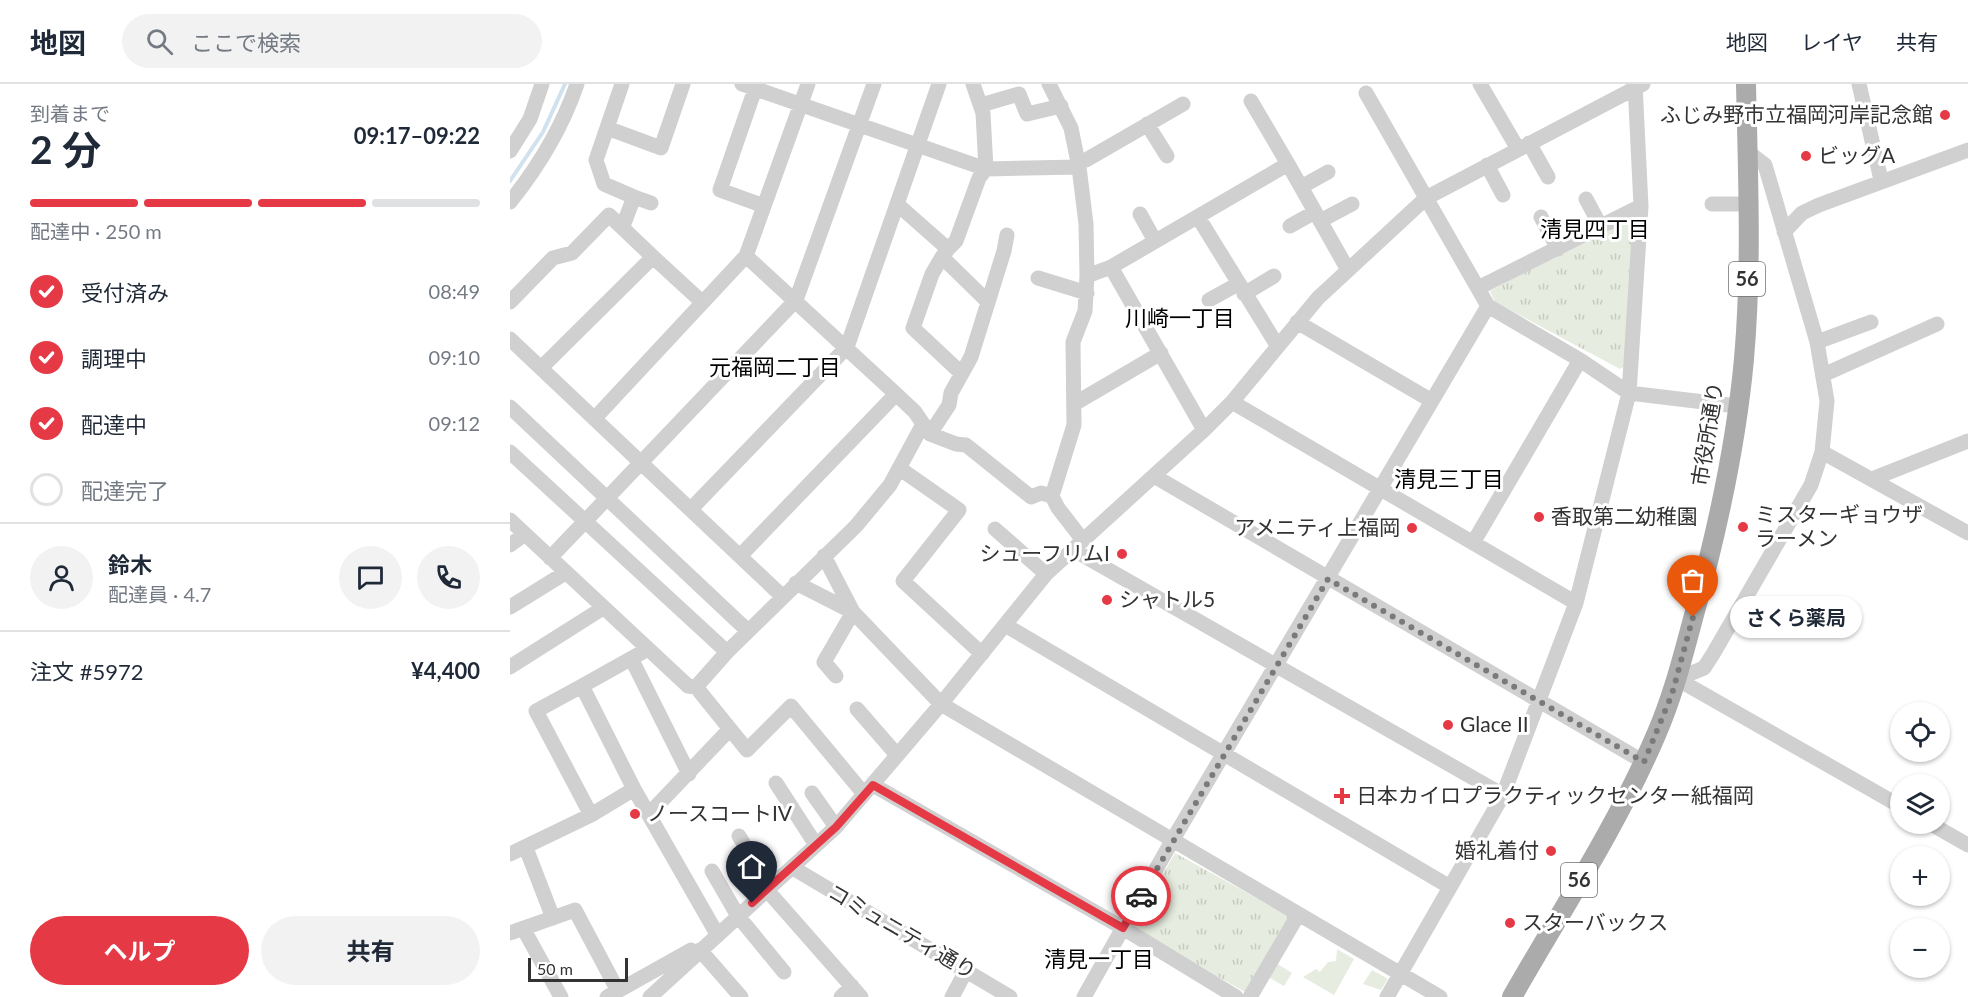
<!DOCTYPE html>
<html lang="ja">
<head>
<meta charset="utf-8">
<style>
	:root { --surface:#fff; --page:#f2f2f3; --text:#1f2937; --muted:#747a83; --line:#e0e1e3; --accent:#e63946 }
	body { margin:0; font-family:Lato,"Noto Sans JP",sans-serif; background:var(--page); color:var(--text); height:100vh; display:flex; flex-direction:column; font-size:22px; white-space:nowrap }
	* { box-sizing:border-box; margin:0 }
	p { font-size:20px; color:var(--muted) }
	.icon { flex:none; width:33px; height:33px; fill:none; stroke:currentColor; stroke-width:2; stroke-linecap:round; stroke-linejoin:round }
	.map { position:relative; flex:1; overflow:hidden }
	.side { display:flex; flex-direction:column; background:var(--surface); width:510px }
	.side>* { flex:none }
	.tools { position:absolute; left:1380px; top:618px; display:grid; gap:12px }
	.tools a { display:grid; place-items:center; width:60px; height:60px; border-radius:50%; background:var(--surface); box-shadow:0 2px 4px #0004; font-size:30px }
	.scale { position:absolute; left:18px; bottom:15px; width:100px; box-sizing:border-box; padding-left:6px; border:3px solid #333; border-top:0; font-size:16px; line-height:21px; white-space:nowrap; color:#333; -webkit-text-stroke:4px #fff; paint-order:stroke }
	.pin { position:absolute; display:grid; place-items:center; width:51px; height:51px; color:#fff; margin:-62px -26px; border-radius:50% 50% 50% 0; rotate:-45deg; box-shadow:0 0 6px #0007 }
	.pin .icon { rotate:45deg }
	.courier { position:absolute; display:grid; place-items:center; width:60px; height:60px; margin:-30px; border:4px solid #e63946; border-radius:50%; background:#fff; color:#222; box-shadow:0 2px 8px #0007 }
	.bubble { position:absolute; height:42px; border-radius:21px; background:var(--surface); box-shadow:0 2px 4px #0004; font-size:20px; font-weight:700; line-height:42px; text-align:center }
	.overview em { font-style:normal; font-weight:700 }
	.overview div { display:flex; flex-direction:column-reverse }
	.overview { display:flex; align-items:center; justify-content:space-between; height:102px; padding:0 30px }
	h1 { font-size:39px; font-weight:700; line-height:45px }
	.bar { display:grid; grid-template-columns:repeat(4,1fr); gap:9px 6px; align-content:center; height:72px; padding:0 30px }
	.bar i { height:8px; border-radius:4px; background:var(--line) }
	.bar .current { background:var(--accent) }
	.bar p { grid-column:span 4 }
	.line { display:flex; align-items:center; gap:15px; padding:0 30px; border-top:2px solid var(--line) }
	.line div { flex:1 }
	.round { display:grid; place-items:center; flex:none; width:63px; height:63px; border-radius:32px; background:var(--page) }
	ol { padding:0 30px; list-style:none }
	li { display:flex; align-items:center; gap:18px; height:66px }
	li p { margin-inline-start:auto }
	li .icon { padding:6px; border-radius:50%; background:var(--accent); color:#fff; stroke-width:4 }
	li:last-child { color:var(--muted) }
	li i { width:33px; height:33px; border:3px solid var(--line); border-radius:50% }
	.cta { display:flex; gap:12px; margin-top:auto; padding:12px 30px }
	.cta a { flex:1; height:69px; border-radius:36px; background:var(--accent); color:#fff; font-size:24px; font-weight:700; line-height:69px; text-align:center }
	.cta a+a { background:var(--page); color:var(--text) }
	header { display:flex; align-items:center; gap:36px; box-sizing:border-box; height:84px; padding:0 30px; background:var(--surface); border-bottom:2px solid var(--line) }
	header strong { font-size:28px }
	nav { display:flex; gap:33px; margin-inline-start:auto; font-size:21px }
	.search { width:420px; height:54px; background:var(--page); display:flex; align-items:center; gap:15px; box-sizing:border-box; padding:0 21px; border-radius:33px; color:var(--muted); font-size:22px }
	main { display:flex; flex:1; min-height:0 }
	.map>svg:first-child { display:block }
</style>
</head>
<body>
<header>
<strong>地図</strong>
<div class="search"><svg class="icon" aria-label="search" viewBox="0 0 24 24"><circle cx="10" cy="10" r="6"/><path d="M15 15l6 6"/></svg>ここで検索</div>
<nav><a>地図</a><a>レイヤ</a><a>共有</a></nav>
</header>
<main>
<section class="side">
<div class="overview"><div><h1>2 分</h1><p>到着まで</p></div><em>09:17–09:22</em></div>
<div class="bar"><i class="current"></i><i class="current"></i><i class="current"></i><i></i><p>配達中 · 250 m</p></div>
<ol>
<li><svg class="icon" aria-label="check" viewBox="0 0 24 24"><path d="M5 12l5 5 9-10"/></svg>受付済み<p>08:49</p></li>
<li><svg class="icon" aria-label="check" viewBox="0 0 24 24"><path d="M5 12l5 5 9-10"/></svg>調理中<p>09:10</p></li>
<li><svg class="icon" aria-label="check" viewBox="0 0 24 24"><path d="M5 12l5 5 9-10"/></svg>配達中<p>09:12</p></li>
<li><i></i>配達完了</li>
</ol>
<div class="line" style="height:108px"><a class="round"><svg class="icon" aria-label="person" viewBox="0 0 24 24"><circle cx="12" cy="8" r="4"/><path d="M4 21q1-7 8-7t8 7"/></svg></a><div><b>鈴木</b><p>配達員 · 4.7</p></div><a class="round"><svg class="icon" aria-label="chat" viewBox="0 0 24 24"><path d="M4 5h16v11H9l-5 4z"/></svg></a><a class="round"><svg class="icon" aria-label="phone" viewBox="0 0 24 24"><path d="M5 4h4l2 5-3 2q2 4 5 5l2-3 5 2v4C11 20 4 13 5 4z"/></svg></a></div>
<div class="line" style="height:78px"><div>注文 #5972</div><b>¥4,400</b></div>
<div class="cta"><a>ヘルプ</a><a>共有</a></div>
</section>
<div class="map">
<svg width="1458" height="913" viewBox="0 0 1458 913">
	<defs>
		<pattern id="park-tufts" width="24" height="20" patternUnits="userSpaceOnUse" patternTransform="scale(1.5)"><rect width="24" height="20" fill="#e6ecdf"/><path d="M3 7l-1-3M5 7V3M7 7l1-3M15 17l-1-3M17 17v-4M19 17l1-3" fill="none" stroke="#c6cbc0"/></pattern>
	</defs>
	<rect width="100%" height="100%" fill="#fff"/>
	<!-- park -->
	<path fill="url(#park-tufts)" d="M1120 132 1124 138 1115 282 1110 285 985 218 980 207Z
		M665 769 781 833 737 909 622 845Z"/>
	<!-- garden -->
	<path fill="#e6ecdf" d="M827 865 844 875 824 911 793 893 806 885 810 888 818 878 826 877Z
		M766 879 782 889 774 902 758 893Z
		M862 886 878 895 871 906 853 900Z"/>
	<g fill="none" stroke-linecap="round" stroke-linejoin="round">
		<!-- stream -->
		<path stroke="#cfe2ee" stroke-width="4" d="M0 97 33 48 55 0"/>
		<!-- minor -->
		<path stroke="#d0d0d0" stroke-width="15" d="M112 0 86 76 94 100 124 113 113 142
			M232 0 476 85 569 83
			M539 0 561 44 569 83 576 140 577 192 575 227 563 258 564 341 542 412 548 424 572 455
			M970 0 1008 65
			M1349 0 1371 96
			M245 5 210 106 254 122
			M856 9 978 222 1070 276 1119 309 1227 322
			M741 17 778 80
			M471 21 509 10 517 30 551 22
			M637 40 657 72
			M97 44 151 64 173 0
			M1019 59 1038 93
			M0 67 20 35 32 0
			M568 77 576 76 673 20
			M977 81 993 111
			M791 103 818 88
			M124 113 141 119
			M1076 115 1091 143
			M0 118C29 82 52 44 67 0
			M387 120 438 165 432 173 478 218
			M1202 120H1238
			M630 130 645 157
			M688 133 767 261
			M1031 133 1048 165
			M810 137 842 120
			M780 142 805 128
			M1274 148 1292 129 1309 121 1458 66
			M438 165 446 157 469 94 476 85 473 29 463 0
			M236 172 386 310 405 328 420 350 446 360 456 361 521 413 531 409 542 412
			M143 173 192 218
			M432 173 422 190 403 244 451 289
			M601 183 694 346
			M577 192 601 183 778 80 838 186
			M528 194 577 209
			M968 204 1131 122
			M734 210 764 192
			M699 216 728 200
			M0 218 43 174 62 169 99 131 143 173 31 284
			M787 238 922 317
			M0 255 273 513
			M1307 258 1361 238
			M1313 291 1427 240
			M722 318 1066 519
			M564 320 651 269
			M0 323 238 547
			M85 334 236 172 298 0
			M420 350 439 321 441 309 461 273 494 167 497 151
			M0 368 217 568
			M1312 368 1458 449
			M389 384 449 426 393 497 472 570
			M644 392 1134 678
			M1362 395 1458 357
			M181 425 337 263 429 0
			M0 436 178 602 186 603 237 666 281 622 354 710
			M485 445 536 490
			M963 459 1070 276
			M0 461 15 450
			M562 465 993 711
			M231 471 386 310
			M314 472 343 528 431 620 930 913
			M40 474 286 216 364 0
			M286 499 343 528
			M0 523 55 489
			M495 541 940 803
			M138 565 72 602 124 705 207 850
			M122 576 179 690
			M0 583 93 524
			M326 592 314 578 343 528
			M1167 595 1194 584 1203 570 1301 401 1312 368 1317 317 1307 258 1255 81 1238 68
			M1167 595 1390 722
			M72 602 26 627 81 731
			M186 603 217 568 346 442 380 401 413 340
			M347 625 387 671
			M266 699 306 761
			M363 701 613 844 726 913
			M302 709 326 743
			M139 730 219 646
			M1421 740 1458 761
			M229 752 259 802
			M16 764 43 834
			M0 770 81 731 124 705
			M283 784 500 913
			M202 787 228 832 274 888
			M256 805 351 913
			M13 844 51 913
			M0 849 65 826 108 907
			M190 866 231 913
			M97 913 181 866
			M140 913 326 743 431 620 536 490 694 346 722 318 808 214 916 114 1133 0
			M331 913 342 902
			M442 913 457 885
			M574 913 662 757 978 222
			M740 913 788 831
			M877 913 993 711 1066 519 1119 309 1131 122 1125 0"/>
		<!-- major -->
		<path stroke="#ababab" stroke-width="20" d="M1002 913C1051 827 1107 742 1146 651 1163 612 1173 572 1184 531 1207 448 1226 362 1234 275 1242 184 1238 91 1236 0"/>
	</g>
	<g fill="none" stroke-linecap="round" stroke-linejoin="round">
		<!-- done -->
		<path stroke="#7a7a7a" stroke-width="6" stroke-dasharray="0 10.8" d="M631 812 818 495 1134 678 1162 610 1183 533"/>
		<!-- route -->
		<path stroke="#e63946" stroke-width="8" d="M242 819 326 743 363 701 613 844 631 812"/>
	</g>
	<!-- markers -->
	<g fill="#e63946" stroke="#fff" stroke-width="2">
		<circle cx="1435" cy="31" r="6"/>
		<circle cx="1296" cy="72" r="6"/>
		<circle cx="1029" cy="433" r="6"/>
		<circle cx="1233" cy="443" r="6"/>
		<circle cx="902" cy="444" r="6"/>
		<circle cx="612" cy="470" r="6"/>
		<circle cx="597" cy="516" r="6"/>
		<circle cx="938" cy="641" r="6"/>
		<path d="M829 703h6v6h6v6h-6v6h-6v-6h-6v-6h6z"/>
		<circle cx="125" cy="730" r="6"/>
		<circle cx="1041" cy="767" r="6"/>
		<circle cx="1000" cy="839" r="6"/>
	</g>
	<g text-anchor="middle" stroke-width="6" stroke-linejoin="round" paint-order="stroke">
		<!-- shield labels -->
		<g fill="#fff" stroke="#707070" stroke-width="1.5">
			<rect x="1219" y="178" width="36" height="34" rx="4.5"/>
			<rect x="1051" y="779" width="36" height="34" rx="4.5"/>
		</g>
		<g font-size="20" font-weight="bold" fill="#333">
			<text x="1237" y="202">56</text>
			<text x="1069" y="803">56</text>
		</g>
		<!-- poi labels -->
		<g font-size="21" fill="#333" stroke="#fff" text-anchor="start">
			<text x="1423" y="38" text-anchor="end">ふじみ野市立福岡河岸記念館</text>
			<text x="1308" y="79">ビッグA</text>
			<text x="1245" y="438">ミスターギョウザ<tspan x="1245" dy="24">ラーメン</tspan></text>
			<text x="1041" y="440">香取第二幼稚園</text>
			<text x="890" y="451" text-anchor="end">アメニティ上福岡</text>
			<text x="600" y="477" text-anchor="end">シューフリムI</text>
			<text x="609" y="523">シャトル5</text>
			<text x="950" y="648">Glace II</text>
			<text x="846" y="719">日本カイロプラクティックセンター紙福岡</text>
			<text x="137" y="737">ノースコートIV</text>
			<text x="1029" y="774" text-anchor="end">婚礼着付</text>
			<text x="1012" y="846">スターバックス</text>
		</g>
		<!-- street labels -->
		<g font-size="21" fill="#333" stroke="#fff">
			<text transform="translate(1198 350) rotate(-81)" y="7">市役所通り</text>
			<text transform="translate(392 848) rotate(30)" y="7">コミュニティ通り</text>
		</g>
		<!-- neighbourhood labels -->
		<g font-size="22" fill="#000" stroke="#fff">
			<text x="1085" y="153">清見四丁目</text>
			<text x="670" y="242">川崎一丁目</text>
			<text x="265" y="291">元福岡二丁目</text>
			<text x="939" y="403">清見三丁目</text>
			<text x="589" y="883">清見一丁目</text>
		</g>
	</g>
</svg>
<div class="tools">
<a><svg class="icon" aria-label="locate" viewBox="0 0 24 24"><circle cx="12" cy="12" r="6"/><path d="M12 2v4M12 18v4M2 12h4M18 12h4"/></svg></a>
<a><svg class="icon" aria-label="layers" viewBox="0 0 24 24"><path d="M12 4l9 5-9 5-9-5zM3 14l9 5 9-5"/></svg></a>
<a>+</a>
<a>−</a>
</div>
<div class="scale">50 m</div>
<div class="pin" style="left:1183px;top:533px;background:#ea580c"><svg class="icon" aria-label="bag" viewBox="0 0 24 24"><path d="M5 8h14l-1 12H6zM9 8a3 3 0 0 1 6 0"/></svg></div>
<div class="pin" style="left:242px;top:819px;background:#1f2937"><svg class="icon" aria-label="home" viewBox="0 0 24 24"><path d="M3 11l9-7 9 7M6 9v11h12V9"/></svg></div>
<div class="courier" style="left:631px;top:812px"><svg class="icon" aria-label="car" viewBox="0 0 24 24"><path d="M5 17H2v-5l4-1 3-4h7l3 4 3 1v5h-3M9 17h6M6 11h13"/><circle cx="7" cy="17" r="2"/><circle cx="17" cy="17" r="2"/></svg></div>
<div class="bubble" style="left:1220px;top:512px;width:132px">さくら薬局</div>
</div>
</main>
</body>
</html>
